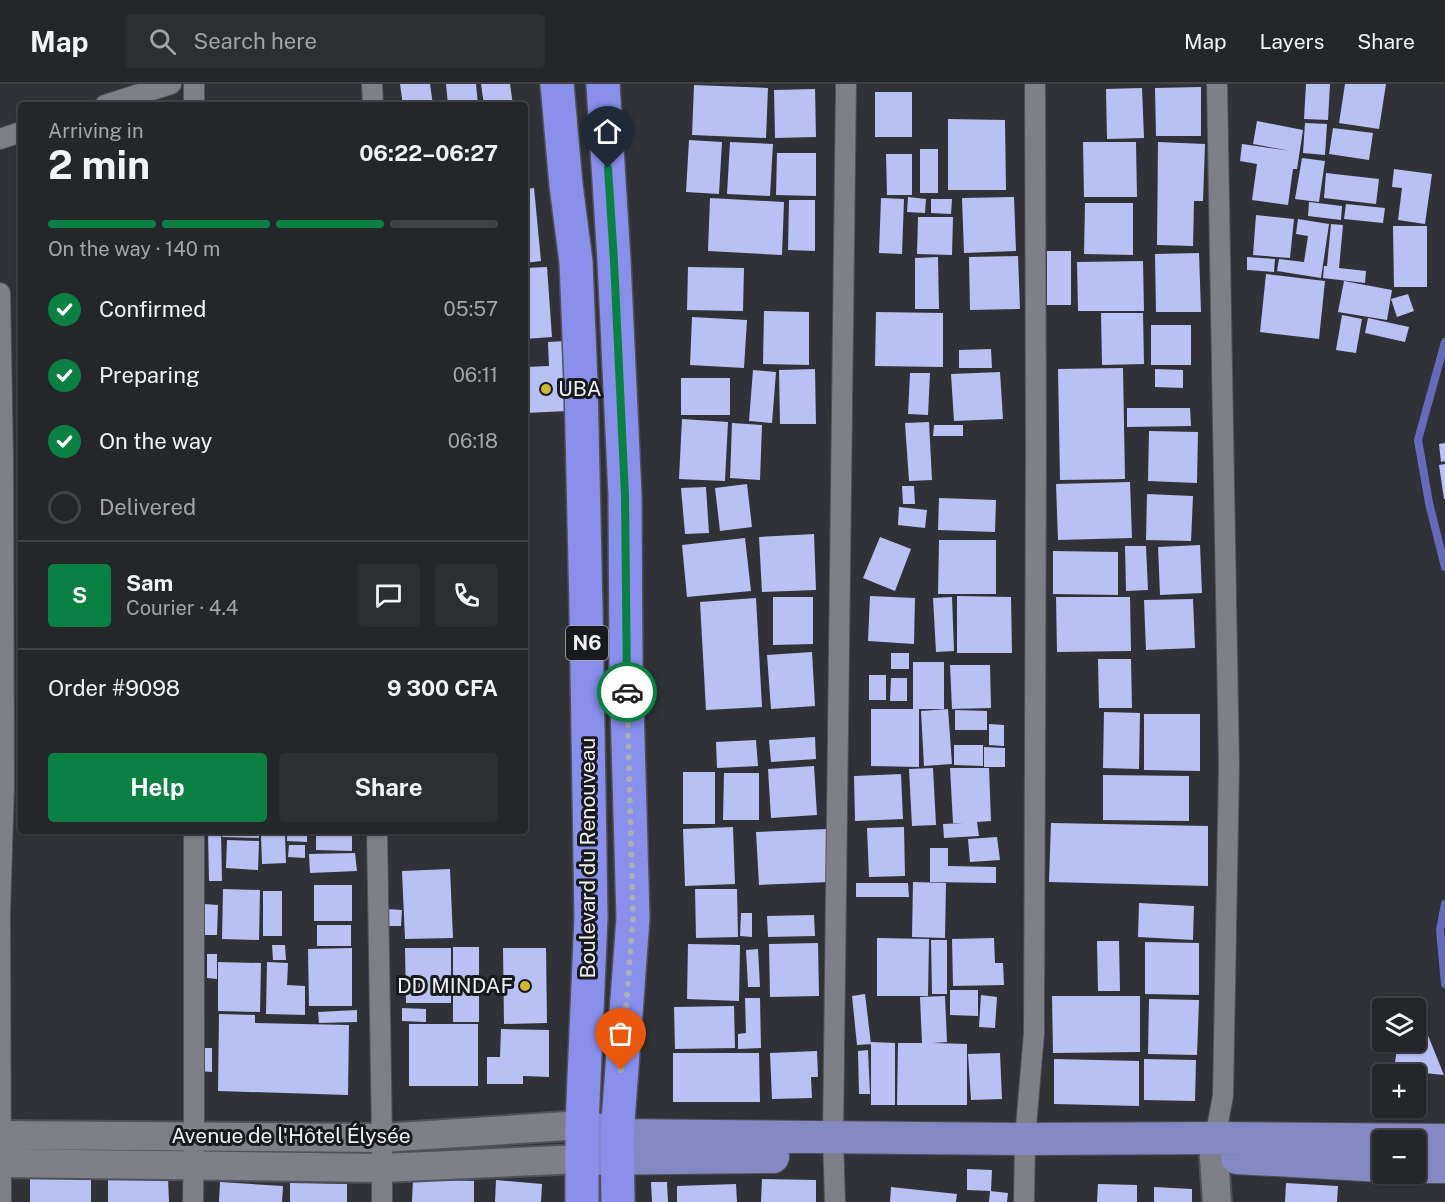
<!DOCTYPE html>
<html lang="en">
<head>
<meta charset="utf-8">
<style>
	:root { --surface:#25262a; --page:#2d2e32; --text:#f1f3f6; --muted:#a3a5a8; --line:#424347; --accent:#0b8043 }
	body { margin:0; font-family:"Public Sans",sans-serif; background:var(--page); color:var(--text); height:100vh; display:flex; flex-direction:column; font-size:22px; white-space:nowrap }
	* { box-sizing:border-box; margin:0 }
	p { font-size:20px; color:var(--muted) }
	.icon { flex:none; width:33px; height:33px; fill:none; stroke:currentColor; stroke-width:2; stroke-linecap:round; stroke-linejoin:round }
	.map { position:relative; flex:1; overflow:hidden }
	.sheet { position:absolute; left:18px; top:18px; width:510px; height:732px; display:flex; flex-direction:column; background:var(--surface); border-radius:6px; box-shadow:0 2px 4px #0004,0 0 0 2px var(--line) }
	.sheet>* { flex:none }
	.tools { position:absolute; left:1372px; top:914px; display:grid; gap:12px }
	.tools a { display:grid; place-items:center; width:54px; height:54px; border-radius:6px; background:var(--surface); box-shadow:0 2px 4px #0004,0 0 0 2px var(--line); font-size:30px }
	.pin { position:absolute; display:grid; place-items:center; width:51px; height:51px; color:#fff; margin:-62px -26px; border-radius:50% 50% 50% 0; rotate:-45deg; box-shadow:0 0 6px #0007 }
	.pin .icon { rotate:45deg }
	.courier { position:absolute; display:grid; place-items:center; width:60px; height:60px; margin:-30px; border:4px solid #0b8043; border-radius:50%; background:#fff; color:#222; box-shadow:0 2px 8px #0007 }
	.summary em { font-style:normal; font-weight:700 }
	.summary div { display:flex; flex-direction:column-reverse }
	.summary { display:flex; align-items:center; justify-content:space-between; height:102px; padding:0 30px }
	h1 { font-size:39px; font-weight:700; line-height:45px }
	.bar { display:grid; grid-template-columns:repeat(4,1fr); gap:9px 6px; align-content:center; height:72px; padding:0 30px }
	.bar i { height:8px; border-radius:4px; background:var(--line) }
	.bar .current { background:var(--accent) }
	.bar p { grid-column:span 4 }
	.line { display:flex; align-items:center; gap:15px; padding:0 30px; border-top:2px solid var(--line) }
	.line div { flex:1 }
	.round { display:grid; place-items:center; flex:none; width:63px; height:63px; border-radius:6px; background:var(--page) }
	ol { padding:0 30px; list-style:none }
	li { display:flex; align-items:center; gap:18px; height:66px }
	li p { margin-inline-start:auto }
	li .icon { padding:6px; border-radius:50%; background:var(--accent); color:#fff; stroke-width:4 }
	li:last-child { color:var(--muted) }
	li i { width:33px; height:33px; border:3px solid var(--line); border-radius:50% }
	.button { display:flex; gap:12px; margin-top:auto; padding:12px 30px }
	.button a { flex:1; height:69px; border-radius:6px; background:var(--accent); color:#fff; font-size:24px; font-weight:700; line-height:69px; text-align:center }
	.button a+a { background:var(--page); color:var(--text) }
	header { display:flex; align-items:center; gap:36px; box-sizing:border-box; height:84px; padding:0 30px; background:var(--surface); border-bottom:2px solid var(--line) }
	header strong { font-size:28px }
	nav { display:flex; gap:33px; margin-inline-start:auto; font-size:21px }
	.search { width:420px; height:54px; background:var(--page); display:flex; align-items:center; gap:15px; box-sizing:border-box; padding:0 21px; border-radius:6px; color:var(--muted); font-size:22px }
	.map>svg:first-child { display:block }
</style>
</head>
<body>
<header>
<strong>Map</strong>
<div class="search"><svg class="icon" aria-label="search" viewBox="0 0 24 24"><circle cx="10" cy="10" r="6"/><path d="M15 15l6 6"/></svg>Search here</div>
<nav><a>Map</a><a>Layers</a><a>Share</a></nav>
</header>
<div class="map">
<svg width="1445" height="1118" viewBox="0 0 1445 1118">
	<rect width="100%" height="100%" fill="#313238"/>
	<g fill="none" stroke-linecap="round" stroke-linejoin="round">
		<!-- stream -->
		<path stroke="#656bba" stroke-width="8" d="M1445 258 1418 356 1429 419 1445 483
			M1445 820 1440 846 1445 900"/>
	</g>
	<!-- building -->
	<path fill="#b9c0f4" d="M400 0H430L433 21H403Z
		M446 0H476L478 21H448Z
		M481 0H510L513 21H484Z
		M1306 0H1330L1328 36 1304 35Z
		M1345 0H1386L1379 45 1339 39Z
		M694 1 768 4 766 54 692 51Z
		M1201 3V52H1156L1155 4Z
		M1142 4 1144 54 1107 55 1106 5Z
		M815 5 816 53 775 54 774 6Z
		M875 8H912V53H875Z
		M948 35 1005 36 1006 106H948Z
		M1257 37 1303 46 1297 85H1293L1288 121 1252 116 1257 80 1240 77 1242 60 1291 67 1253 60Z
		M1305 39 1327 40 1325 71 1303 69Z
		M1333 44 1373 49 1369 76 1329 70Z
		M689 56 722 58 719 110 686 108Z
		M730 58 773 60 770 112 727 110Z
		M1083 58H1136L1137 113H1084Z
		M1158 58 1205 60 1203 117H1194L1193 162 1157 161Z
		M920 65H938V109H920Z
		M777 69H816V112L776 111Z
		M886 70H912V111H887Z
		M1302 74 1325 77 1319 118 1295 115Z
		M1394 85 1432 90 1425 140 1398 136 1402 104 1392 103Z
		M1326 89 1379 95 1376 120 1324 114Z
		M534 104 541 177 525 179V105Z
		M908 113 926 115 925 129 907 128Z
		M1014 113 1016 167 964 169 962 114Z
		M710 114 784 118 782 171 708 167Z
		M881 114 904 115 902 170 879 169Z
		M931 115H952L951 130 931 129Z
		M789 116H815V167L788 166Z
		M1309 118 1342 122 1341 136 1308 132Z
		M1085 119H1133V171L1084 170Z
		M1346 120 1385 124 1383 139 1344 135Z
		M1256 131 1294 135 1290 174 1253 171Z
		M918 133H953L952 171 917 170Z
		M1298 135 1329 140 1321 194 1277 187 1279 175 1304 178 1308 152 1296 150Z
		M1331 140 1343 141 1339 184 1366 187 1365 199 1323 194 1324 182H1327Z
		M1393 142H1427V203H1394Z
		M1047 167H1071V221H1047Z
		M1199 169 1201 228H1156L1155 170Z
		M1018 172 1020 225 970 226 969 173Z
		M938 173 939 225H915V174Z
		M1247 173 1275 175 1274 188 1247 186Z
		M1143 177 1144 227H1078L1077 178Z
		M547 183 552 253 525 255V184Z
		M688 183 744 184 743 227 687 226Z
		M1266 190 1325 197 1319 255 1260 248Z
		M1344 197 1392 206 1387 236 1338 228Z
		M1408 210 1414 227 1397 233 1391 215Z
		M764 227 809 228V281L763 280Z
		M876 228 943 229V283L875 282Z
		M1101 229H1143L1144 280 1102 281Z
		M1342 231 1362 235 1356 269 1336 266Z
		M692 233 747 236 744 284 690 281Z
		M1368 234 1409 243 1405 258 1365 249Z
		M1151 241H1191V281H1151Z
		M565 257 568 327 525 329V283L549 282 548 258Z
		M991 265 992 284H959V266Z
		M1123 284 1125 395 1060 396 1058 285Z
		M815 285 816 340H780L779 286Z
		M1155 285 1183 286V304L1155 303Z
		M753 286 776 288 772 339 749 337Z
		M1000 288 1003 335 954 337 951 290Z
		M910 289H930L928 331 908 330Z
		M681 294H730V331H681Z
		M1127 324H1190L1191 342 1127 343Z
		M682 335 728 338 725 397 679 395Z
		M929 338 932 396 909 397 905 339Z
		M732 339 762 341 760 396 730 394Z
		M934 341H963V352H933Z
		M1149 347 1198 348 1197 399 1148 397Z
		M1445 359V377L1441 378 1439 360Z
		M1445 380V415H1444L1439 381Z
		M1130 398 1132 454 1058 456 1056 400Z
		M747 400 752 443 720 447 715 404Z
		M902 402H914L915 420H903Z
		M706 403 709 449 685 450 681 404Z
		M1147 410 1193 412 1191 457 1146 456Z
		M939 414 996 416 995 448 938 446Z
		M899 423 927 426 925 444 898 441Z
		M814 450 816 506 762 508 759 453Z
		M880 453 911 465 895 507 863 494Z
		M745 454 751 507 687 513 682 461Z
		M939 456H996V510H938Z
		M1200 461 1202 509 1160 511 1158 463Z
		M1125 462H1146L1148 506 1126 507Z
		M1053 467 1118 468V511L1053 510Z
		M870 512 915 514 914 560 868 557Z
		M957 512 1011 513 1012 569H957Z
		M773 513H813V560L773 561Z
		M952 513 954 567 936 568 933 514Z
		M1056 513H1130L1131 567 1057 568Z
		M756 514 762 623 706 626 700 518Z
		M1193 515 1195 564 1146 566 1144 516Z
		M812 568 815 622 771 625 767 571Z
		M891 569H909V585H891Z
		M1098 575H1131L1132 624H1099Z
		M913 578H944V625H919V683L871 682V625H913Z
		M950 581H990L991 624 952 625Z
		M869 591H886V616H869Z
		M891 594H907V617H890Z
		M948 625 952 680 924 682 921 627Z
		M955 626 987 627V646H955Z
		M1104 628 1140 629 1139 685 1103 684Z
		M1144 630H1200V687L1144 686Z
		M989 640 1004 641V662L989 661Z
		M815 653 816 675 771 678 769 656Z
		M756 656 758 682 717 684 716 658Z
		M954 661H983V682L954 681Z
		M984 663 1005 664V683H984Z
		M814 682 817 731 771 734 768 685Z
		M933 684 936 741 912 742 909 685Z
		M950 684H989L991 737 977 738 979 752 944 754 943 740 963 739H953Z
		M683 688H715V740H683Z
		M724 689H759V736H723Z
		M901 690 903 735 855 737 854 692Z
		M1103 691 1189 692V737L1103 736Z
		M1051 739 1208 742V802L1049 798Z
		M733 743 735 800 685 802 683 745Z
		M904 743 905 792 869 793 867 744Z
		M827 745 829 798 759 801 756 748Z
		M208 747H221L222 797H209Z
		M223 747H259V754L222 753Z
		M287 747H307V758L287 757Z
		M316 747H352V767L316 766Z
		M285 750 286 779 262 780 261 751Z
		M997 753 1000 776 970 778 968 755Z
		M227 756 259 757 258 786 226 784Z
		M289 761H305V774L288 773Z
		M930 764H948V782L996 783V799L930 798Z
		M355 769 357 787 310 789 309 770Z
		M450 785 453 854 405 855 402 787Z
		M913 798 946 799 945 854 912 853Z
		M856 799H908L909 813H856Z
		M314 801H352V837H314Z
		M223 805 260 806 259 856 222 855Z
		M695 805H737L738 853 696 854Z
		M263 807H282V852H263Z
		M1139 819 1194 822 1193 856 1138 853Z
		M204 820 218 821 217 851H203Z
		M386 825 402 826 401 842H386Z
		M741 829H752V853L740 852Z
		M814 831 815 852 768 853 767 832Z
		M317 841H351V862H317Z
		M877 854 929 855 928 912H877Z
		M994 854 995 879H1003L1004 901 953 902 952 855Z
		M931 856H947V910H932Z
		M1097 857H1119L1120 907H1098Z
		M1145 858 1199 859V911L1145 910Z
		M818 859 819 912 770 913 769 860Z
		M688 860 740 861 739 917 687 915Z
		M272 861H285L286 876H273Z
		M453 863H479V938H453Z
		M352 864V922H309L308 865Z
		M405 864H451V919H406Z
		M503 864H546L547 939 504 940Z
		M758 865 760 903H748L746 866Z
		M207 870H217V895L207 894Z
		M218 878 261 879 260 928 218 927Z
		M267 878 288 879 287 901 305 902V931L266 930Z
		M950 906H978V932L950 931Z
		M865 910 871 960 857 961 852 912Z
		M981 911 997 913 995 944 979 943Z
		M945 912 947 958 933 959 967 960V1021H897L898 959H922L920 913Z
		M1052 912H1140V968L1053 969Z
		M745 914H760L761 964 738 965V950L746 949Z
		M1149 915 1199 916 1197 971 1148 970Z
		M734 922 735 964 675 965 674 923Z
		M402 924 426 925V938L402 937Z
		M357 926V938L319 939 318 928Z
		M219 930 255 931V939L349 941 348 1011 218 1007Z
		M409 940H478V1002H409Z
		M501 945 549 946V993L523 992V1000H487V973H500Z
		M1416 948 1427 949 1444 991 1394 986 1398 957H1416Z
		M871 958 895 959V1021H871Z
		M198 964H212V988L198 987Z
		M868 966 870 1010H859L858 967Z
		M817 967 818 993H811L812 1014 772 1015 770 969Z
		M673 969H759L760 1018H673Z
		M1000 969 1002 1015 971 1016 968 970Z
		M1054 975 1139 977V1022L1054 1020Z
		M1144 975 1196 976 1195 1017 1144 1016Z
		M967 1085 992 1086 991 1107 967 1106Z
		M30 1094 91 1095V1118H30Z
		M168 1094 169 1118H108V1095Z
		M413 1095 474 1097V1118H412Z
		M762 1095 816 1096V1118H761Z
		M496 1096 542 1100 541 1118H495Z
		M220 1098 283 1102 282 1118H219Z
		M651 1098H667L668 1118H652Z
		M290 1099 347 1100V1118H290Z
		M1286 1099 1338 1102 1337 1118H1285Z
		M736 1100 737 1118H677V1102Z
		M1098 1100 1137 1101V1118H1097Z
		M891 1103 957 1110 956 1118H890Z
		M1154 1103 1192 1105V1118H1154Z
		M990 1107 1008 1109 1007 1118H989Z"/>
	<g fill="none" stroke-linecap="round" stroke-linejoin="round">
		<!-- street casing -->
		<g stroke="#505157" stroke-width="22">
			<path id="street" d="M194 0V21
				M372 0 373 21
				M105 21 171 0
				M0 55 21 48
				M0 209 3 375 4 702 0 829 1 1118
				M377 747 382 1054V1118
				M1215 1054 1223 1012 1229 682 1217 0
				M193 1118 194 1053V747
				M835 1118 833 1053 846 0
				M1024 1118 1025 1055 1034 949 1036 365 1035 0"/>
		</g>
		<!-- secondary casing -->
		<g stroke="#505157" stroke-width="32">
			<path id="secondary" d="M0 1051 382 1054 582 1041
				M1215 1054 1214 1073 1217 1118
				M0 1079 382 1084 582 1075"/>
		</g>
		<!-- primary casing -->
		<g stroke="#505157" stroke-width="34">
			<path id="primary" d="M582 1041 617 1051 1025 1055 1215 1054 1445 1056
				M1237 1074 1383 1082
				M582 1075 773 1073
				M1416 1083H1445"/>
		</g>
		<!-- highway casing -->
		<g stroke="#505157" stroke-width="36">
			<path id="highway" d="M557 0 566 101 576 178 581 300 586 526 591 833 582 1041V1118
				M603 0 614 177 625 411 626 586 633 834 617 1051 618 1118"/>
		</g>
		<!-- street -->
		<use href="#street" stroke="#7e7f87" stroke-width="20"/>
		<!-- secondary -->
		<use href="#secondary" stroke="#7e7f87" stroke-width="28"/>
		<!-- primary -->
		<use href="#primary" stroke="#8489c4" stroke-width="32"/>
		<!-- highway -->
		<use href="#highway" stroke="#8890ec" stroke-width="33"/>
	</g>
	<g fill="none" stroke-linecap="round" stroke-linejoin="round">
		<!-- done -->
		<path stroke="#acadb2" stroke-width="6" stroke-dasharray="0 10.8" d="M621 986 633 834 627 608"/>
		<!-- route -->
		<path stroke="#0b8043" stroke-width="8" d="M608 84 614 177 625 411 627 608"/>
	</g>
	<!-- markers -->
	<g fill="#cfb837" stroke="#191a1d" stroke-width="2">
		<circle cx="546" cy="305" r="6"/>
		<circle cx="525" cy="902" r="6"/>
	</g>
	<g text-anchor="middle" stroke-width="6" stroke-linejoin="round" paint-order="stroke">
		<!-- shield labels -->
		<rect fill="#191a1d" stroke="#aeafb3" stroke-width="1.5" x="566" y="542" width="42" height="34" rx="4.5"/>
		<g font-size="20" font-weight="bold" fill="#eeeff3">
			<text x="587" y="566">N6</text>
		</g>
		<!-- poi labels -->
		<g font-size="21" fill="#eeeff3" stroke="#191a1d" text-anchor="start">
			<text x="558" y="312">UBA</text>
			<text x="513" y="909" text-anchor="end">DD MINDAF</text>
		</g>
		<!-- street labels -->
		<g font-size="21" fill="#eeeff3" stroke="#191a1d">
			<text transform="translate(588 774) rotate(-90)" y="7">Boulevard du Renouveau</text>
			<text x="291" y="1059">Avenue de l'Hôtel Élysée</text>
		</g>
	</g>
</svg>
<div class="tools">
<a><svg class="icon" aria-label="layers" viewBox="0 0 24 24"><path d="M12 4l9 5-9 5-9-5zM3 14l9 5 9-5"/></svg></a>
<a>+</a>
<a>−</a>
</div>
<div class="pin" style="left:621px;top:986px;background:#ea580c"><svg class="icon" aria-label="bag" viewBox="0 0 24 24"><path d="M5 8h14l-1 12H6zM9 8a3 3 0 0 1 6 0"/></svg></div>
<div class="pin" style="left:608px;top:84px;background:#1f2937"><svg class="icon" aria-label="home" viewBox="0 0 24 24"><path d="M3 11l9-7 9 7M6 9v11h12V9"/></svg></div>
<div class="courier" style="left:627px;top:608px"><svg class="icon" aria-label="car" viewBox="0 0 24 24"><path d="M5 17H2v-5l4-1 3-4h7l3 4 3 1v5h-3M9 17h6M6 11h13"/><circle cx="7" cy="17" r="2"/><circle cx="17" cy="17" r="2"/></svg></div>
<section class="sheet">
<div class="summary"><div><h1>2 min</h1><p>Arriving in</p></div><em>06:22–06:27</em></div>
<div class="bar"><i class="current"></i><i class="current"></i><i class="current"></i><i></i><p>On the way · 140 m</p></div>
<ol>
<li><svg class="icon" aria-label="check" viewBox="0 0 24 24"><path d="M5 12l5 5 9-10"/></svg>Confirmed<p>05:57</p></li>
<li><svg class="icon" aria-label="check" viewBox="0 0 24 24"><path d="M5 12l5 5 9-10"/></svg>Preparing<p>06:11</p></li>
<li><svg class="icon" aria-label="check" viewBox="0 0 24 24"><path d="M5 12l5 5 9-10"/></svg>On the way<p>06:18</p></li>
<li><i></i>Delivered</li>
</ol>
<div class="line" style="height:108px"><b class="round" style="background:var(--accent);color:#fff">S</b><div><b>Sam</b><p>Courier · 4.4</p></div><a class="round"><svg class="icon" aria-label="chat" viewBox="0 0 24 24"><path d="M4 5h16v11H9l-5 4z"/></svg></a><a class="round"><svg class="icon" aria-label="phone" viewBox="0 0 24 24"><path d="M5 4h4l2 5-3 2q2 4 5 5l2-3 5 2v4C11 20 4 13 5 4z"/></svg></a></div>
<div class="line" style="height:78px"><div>Order #9098</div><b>9 300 CFA</b></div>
<div class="button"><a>Help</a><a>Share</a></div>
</section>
</div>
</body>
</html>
